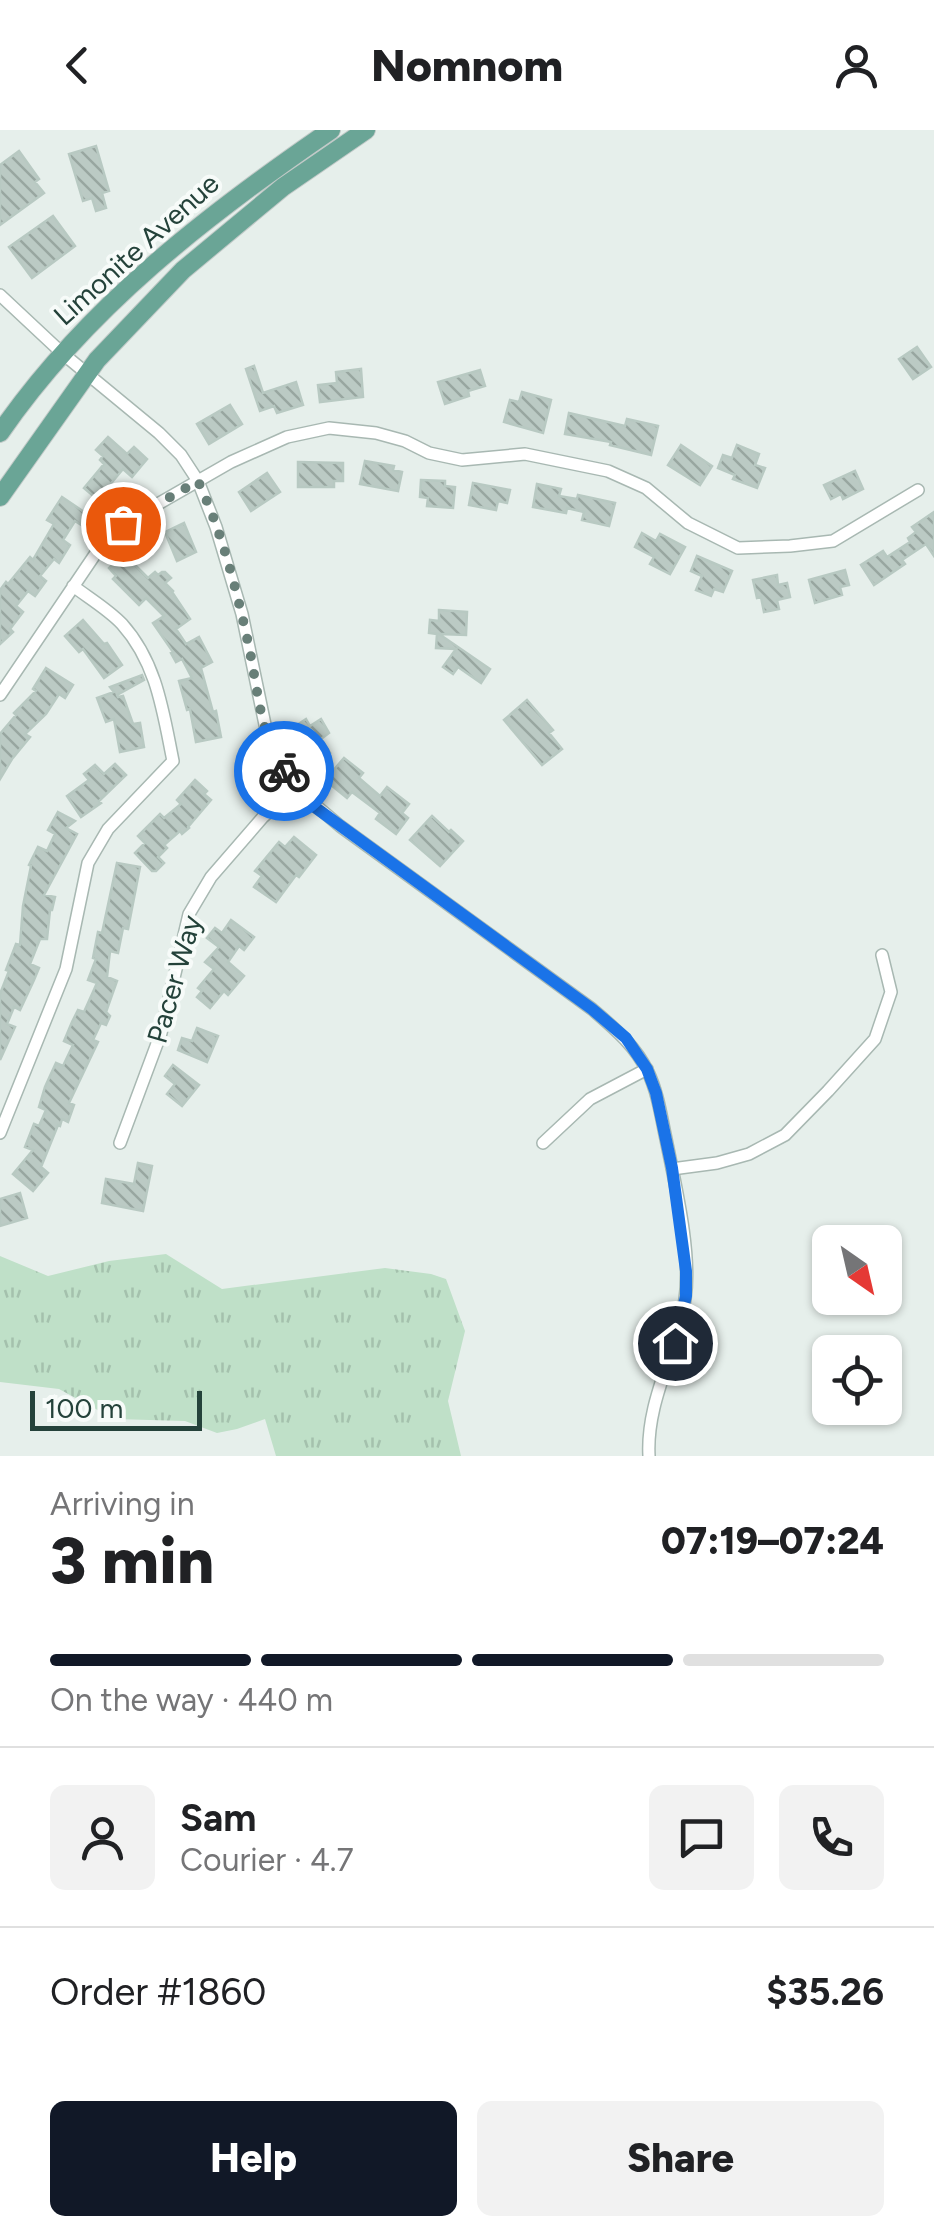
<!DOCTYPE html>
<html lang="en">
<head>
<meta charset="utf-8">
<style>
	:root { --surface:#fff; --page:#f2f2f2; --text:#202124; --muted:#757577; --line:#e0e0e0; --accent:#111827 }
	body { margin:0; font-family:Figtree,sans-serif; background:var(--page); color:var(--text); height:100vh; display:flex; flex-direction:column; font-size:38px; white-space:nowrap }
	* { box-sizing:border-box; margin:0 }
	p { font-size:32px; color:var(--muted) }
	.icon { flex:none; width:55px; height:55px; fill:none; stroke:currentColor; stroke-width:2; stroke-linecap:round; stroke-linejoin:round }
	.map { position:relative; height:1326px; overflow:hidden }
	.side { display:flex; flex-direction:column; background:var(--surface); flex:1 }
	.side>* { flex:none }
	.needle { width:65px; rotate:146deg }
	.buttons { position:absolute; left:812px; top:1095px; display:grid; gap:20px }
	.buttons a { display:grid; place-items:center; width:90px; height:90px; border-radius:15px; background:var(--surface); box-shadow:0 2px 8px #0004; font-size:50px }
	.scale { position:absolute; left:30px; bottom:25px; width:172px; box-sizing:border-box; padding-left:10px; border:5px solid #24423a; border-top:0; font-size:28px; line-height:35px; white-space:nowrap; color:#24423a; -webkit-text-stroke:8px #f7fbf9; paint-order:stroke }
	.pin { position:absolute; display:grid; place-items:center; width:85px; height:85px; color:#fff; margin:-42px; border:5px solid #fff; border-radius:50%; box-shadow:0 2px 10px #0007 }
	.courier { position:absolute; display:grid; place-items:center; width:100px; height:100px; margin:-50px; border:8px solid #1a73e8; border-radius:50%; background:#fff; color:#222; box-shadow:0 2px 12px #0007 }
	.summary em { font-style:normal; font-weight:800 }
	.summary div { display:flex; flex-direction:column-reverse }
	.summary { display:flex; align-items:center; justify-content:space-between; height:170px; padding:0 50px }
	h1 { font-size:65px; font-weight:800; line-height:75px }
	.bar { display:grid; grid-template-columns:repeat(4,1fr); gap:15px 10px; align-content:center; height:120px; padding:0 50px }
	.bar i { height:12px; border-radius:8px; background:var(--line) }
	.bar .on { background:var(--accent) }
	.bar p { grid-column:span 4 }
	.line { display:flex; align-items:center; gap:25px; padding:0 50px; border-top:2px solid var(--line) }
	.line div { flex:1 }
	.round { display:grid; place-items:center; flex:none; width:105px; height:105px; border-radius:15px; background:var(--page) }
	.primary-button { display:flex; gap:20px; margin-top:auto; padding:20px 50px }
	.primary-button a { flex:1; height:115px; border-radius:15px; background:var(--accent); color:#fff; font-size:40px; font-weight:800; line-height:115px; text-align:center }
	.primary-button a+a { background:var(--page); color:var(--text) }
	header { display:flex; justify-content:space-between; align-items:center; height:130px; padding:0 50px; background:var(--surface); font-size:45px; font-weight:800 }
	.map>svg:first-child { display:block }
</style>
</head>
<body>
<header><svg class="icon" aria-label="back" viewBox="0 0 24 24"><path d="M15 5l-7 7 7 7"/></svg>Nomnom<svg class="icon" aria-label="person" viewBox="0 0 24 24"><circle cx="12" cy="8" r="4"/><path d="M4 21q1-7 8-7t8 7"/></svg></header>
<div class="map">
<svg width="934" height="1326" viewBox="0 0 934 1326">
	<defs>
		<pattern id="grass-tufts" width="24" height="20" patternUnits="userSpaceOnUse" patternTransform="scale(2.5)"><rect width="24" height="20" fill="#bfe0c8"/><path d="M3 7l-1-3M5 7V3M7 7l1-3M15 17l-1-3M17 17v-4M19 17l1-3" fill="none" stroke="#a4c1ad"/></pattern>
		<pattern id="building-back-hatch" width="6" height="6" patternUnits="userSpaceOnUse" patternTransform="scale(2.5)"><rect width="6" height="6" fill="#bbcac4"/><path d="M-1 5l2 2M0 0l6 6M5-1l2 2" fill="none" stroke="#98a6a0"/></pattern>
	</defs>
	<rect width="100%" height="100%" fill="#e6efeb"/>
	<!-- grass -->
	<path fill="url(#grass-tufts)" d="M166 1124 222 1159 385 1138 431 1144 446 1149 465 1201 448 1271 461 1326H276L265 1289 237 1299 217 1303 185 1291 114 1289 59 1259 0 1252V1126L48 1146 109 1131Z"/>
	<!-- building -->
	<path fill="url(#building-back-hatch)" stroke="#b8c9c2" stroke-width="2.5" d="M96 16 109 61 102 63 106 78 96 81 92 68 83 71 69 24Z
		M19 21 39 49 35 52 44 63 0 95V35Z
		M53 86 75 116 32 148 9 117Z
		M917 217 931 237 913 249 899 229Z
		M254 236 263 263 296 252 303 275 277 283 274 276 260 281 246 239Z
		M361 239 363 267 320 272 318 255 337 253 336 242Z
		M480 240 485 256 468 261 469 266 445 274 438 252Z
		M522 262 551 270 543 303 504 292 510 270 519 272Z
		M230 275 242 294 209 314 197 294Z
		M569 283 625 296 627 289 658 296 651 325 610 315 611 312 565 304Z
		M108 307 127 324 134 317 147 329 132 347 123 339 108 357 114 362 104 375 84 358 104 334 100 330 103 326 96 320Z
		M681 315 712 336 700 355 668 335Z
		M737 315 759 324 755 335 765 338 757 358 733 349 735 345 718 338 723 325 732 328Z
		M365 331 394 336 393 340 402 342 398 361 360 354Z
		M298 332 343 333V351H334V357H298Z
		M855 341 863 359 843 369 841 364 831 369 824 355Z
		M267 343 280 362 251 381 239 362Z
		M421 350 445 351V356L455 357 453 378 427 376 428 368 420 367Z
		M473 353 510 360 507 373 498 371 496 380 469 375Z
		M537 354 561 359 559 366 577 369 578 365 615 373 609 396 582 390 584 382 567 378 566 383 533 377Z
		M62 367 90 386 83 396 75 391 63 410 70 415 59 433 54 429 40 446 46 451 35 466 28 461 16 476 23 482 10 499 13 502 0 514V460L6 452 8 454 30 427 33 430 54 394 47 390Z
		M934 382V426L926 414 902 430 905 434 874 455 861 435 883 421 887 427 910 412 908 408 916 402 912 397Z
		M184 393 196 422 177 431 165 402Z
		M642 403 656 411 660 404 685 417 670 444 650 434 654 427 635 417Z
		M124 424 148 448 155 442 158 445 162 442H165L171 448 165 453 173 461 172 462 190 489 176 499 186 514 199 507 212 532 201 538 213 582 216 581 221 607 196 612 190 579 187 580 179 551 192 548 182 529 176 532 171 523 173 522 153 493 164 486 146 468 139 475 113 449 116 446 109 438Z
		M697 426 732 441 723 462 714 459 711 466 696 460 702 446 691 441Z
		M845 440 849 455 840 457 842 465 815 473 809 450Z
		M777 445 778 455 787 453 790 467 777 470 779 479 764 482 761 467 757 468 753 450Z
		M439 480 467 482 466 505 439 504 490 539 481 553 458 537 453 544 443 537 456 519 436 518 437 504 429 503 430 490 439 491Z
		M83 490 104 514 107 513 122 535 104 548 83 519 79 522 65 506Z
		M46 538 73 555 65 568 59 564 46 584 25 604 30 607 12 629 0 649V604L16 585 14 583 36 561 33 559Z
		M142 545 144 550 117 565 118 567 123 566 133 594 140 593 144 617 120 622 114 589 106 592 97 568 114 562 110 557Z
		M527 570 553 600 549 603 562 619 542 635 504 590Z
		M306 589 310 596 321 589 329 603 321 609 330 623 318 631 308 616 304 619 291 599Z
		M344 628 363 643 359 648 380 666 387 657 409 674 402 683 408 688 396 704 376 689 380 683 352 662 347 668 325 650Z
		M115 634 126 645 99 671 101 673 81 687 67 666 89 650 84 644 95 635 104 644Z
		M195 650 207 661 204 664 211 670 188 697 189 698 182 704 180 701 164 715 167 718 158 727 164 733 156 741H152L135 723 145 713 138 706 160 684 164 688 181 674 177 670Z
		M58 682 75 691 66 698 77 704 44 765 55 767 52 780H50L47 809H40L30 834 39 838 34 850 20 880 14 877 7 894 15 897 0 930V864L9 841 6 840 16 814 20 815 23 776 31 736 29 735 38 717 47 721 55 704 48 700Z
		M432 686 449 702 451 700 463 711 440 736 410 710Z
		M294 707 316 725 299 747 296 745 276 772 254 757 262 746 255 741 279 712 285 717Z
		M117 733 140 737 128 799 123 798 118 823 110 821 107 847 117 851 106 882 110 886 106 895 101 893 93 910 98 912 69 973 74 975 68 992 62 989 60 996 58 995 41 1037 48 1043 33 1061 13 1044 33 1020 25 1017 34 994 39 996 46 980 39 977 45 957 56 933 63 936 73 915 64 911 72 892 78 880 84 882 97 853 88 850 96 829 93 828 98 802 102 803Z
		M231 790 254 807 244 820 239 816 228 832 244 846 228 865 224 861 210 878 197 867 202 861 198 858 214 839 205 832 219 817 207 808 215 798 222 803Z
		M197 898 218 906 207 932 178 920 182 908 192 911Z
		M173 935 199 955 182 976 167 964 175 954 165 946Z
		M138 1033 152 1036 143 1081 102 1073 106 1049 134 1054Z
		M20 1063 27 1088 0 1096V1069Z"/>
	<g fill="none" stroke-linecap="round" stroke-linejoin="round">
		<!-- street casing -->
		<g stroke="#a8b8b2" stroke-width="14">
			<path id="street" d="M0 165 62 223 159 303 181 325 198 351 216 397 242 484 268 609 280 634 295 658 340 696 592 879C614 898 635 915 648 942 658 963 661 986 666 1009 675 1054 692 1123 685 1169 677 1222 646 1271 649 1326
				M0 565 96 423 123 394 231 332 287 307 329 298 376 303 405 311 429 323 462 330 525 324 608 341 646 358 688 393 738 418 790 416 833 411 918 360
				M0 1003 66 839 88 733 108 699 173 631C163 582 157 533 122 494 109 480 89 468 73 456
				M120 1013 161 903 189 784 211 747 263 687 295 658
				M543 1013 590 969 647 939
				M672 1039 717 1033 749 1024 785 1005 828 961 875 909 891 862 882 825"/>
		</g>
		<!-- primary casing -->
		<g stroke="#c2cac8" stroke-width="20">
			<path id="primary" d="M0 303C86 178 207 85 331 0
				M0 367 97 230 183 140 283 57 366 0"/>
		</g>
		<!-- street -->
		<use href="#street" stroke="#fff" stroke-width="11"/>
		<!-- primary -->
		<use href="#primary" stroke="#6aa596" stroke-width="18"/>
	</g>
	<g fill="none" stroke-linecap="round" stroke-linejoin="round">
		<!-- done -->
		<path stroke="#687f78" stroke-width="10" stroke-dasharray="0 18" d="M123 394 198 351C223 404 238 465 250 522 258 562 261 607 284 641"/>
		<!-- route -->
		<path stroke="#1a73e8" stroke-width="12" d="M284 641 295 658 316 678 592 879 626 908 647 939 656 963 672 1038 686 1141V1166L675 1213"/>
	</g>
	<g text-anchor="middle" stroke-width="8" stroke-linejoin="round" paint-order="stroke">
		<!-- street labels -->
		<g font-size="28" fill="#24423a" stroke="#f7fbf9">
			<text transform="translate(136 119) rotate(-42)" y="10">Limonite Avenue</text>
			<text transform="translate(174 849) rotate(-74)" y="10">Pacer Way</text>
		</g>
	</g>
</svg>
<div class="buttons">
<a><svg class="needle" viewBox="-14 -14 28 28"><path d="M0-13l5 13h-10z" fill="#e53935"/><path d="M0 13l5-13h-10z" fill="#757577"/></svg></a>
<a><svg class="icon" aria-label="locate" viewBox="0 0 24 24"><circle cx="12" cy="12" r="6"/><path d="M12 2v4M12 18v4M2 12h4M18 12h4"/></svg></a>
</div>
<div class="scale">100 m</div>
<div class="pin" style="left:123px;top:394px;background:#ea580c"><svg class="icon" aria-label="bag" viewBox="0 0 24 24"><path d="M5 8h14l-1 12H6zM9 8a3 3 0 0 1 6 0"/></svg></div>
<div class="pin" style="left:675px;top:1213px;background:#1f2937"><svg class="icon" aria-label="home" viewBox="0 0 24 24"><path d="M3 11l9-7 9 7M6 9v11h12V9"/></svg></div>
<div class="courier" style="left:284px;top:641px"><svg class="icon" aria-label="bike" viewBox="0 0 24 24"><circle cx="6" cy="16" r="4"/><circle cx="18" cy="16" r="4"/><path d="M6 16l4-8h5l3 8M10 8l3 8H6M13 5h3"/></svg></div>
</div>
<section class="side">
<div class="summary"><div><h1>3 min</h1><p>Arriving in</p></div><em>07:19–07:24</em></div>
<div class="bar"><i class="on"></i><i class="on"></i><i class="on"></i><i></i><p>On the way · 440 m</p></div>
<div class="line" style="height:180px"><a class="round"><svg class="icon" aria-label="person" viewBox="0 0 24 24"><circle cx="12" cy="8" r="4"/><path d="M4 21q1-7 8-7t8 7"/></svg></a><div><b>Sam</b><p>Courier · 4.7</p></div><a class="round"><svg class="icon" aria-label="chat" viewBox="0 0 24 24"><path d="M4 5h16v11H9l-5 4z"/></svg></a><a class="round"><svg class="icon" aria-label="phone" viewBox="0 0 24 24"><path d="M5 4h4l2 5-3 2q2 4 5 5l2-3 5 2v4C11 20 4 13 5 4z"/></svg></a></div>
<div class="line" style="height:130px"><div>Order #1860</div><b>$35.26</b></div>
<div class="primary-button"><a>Help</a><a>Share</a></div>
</section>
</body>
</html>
